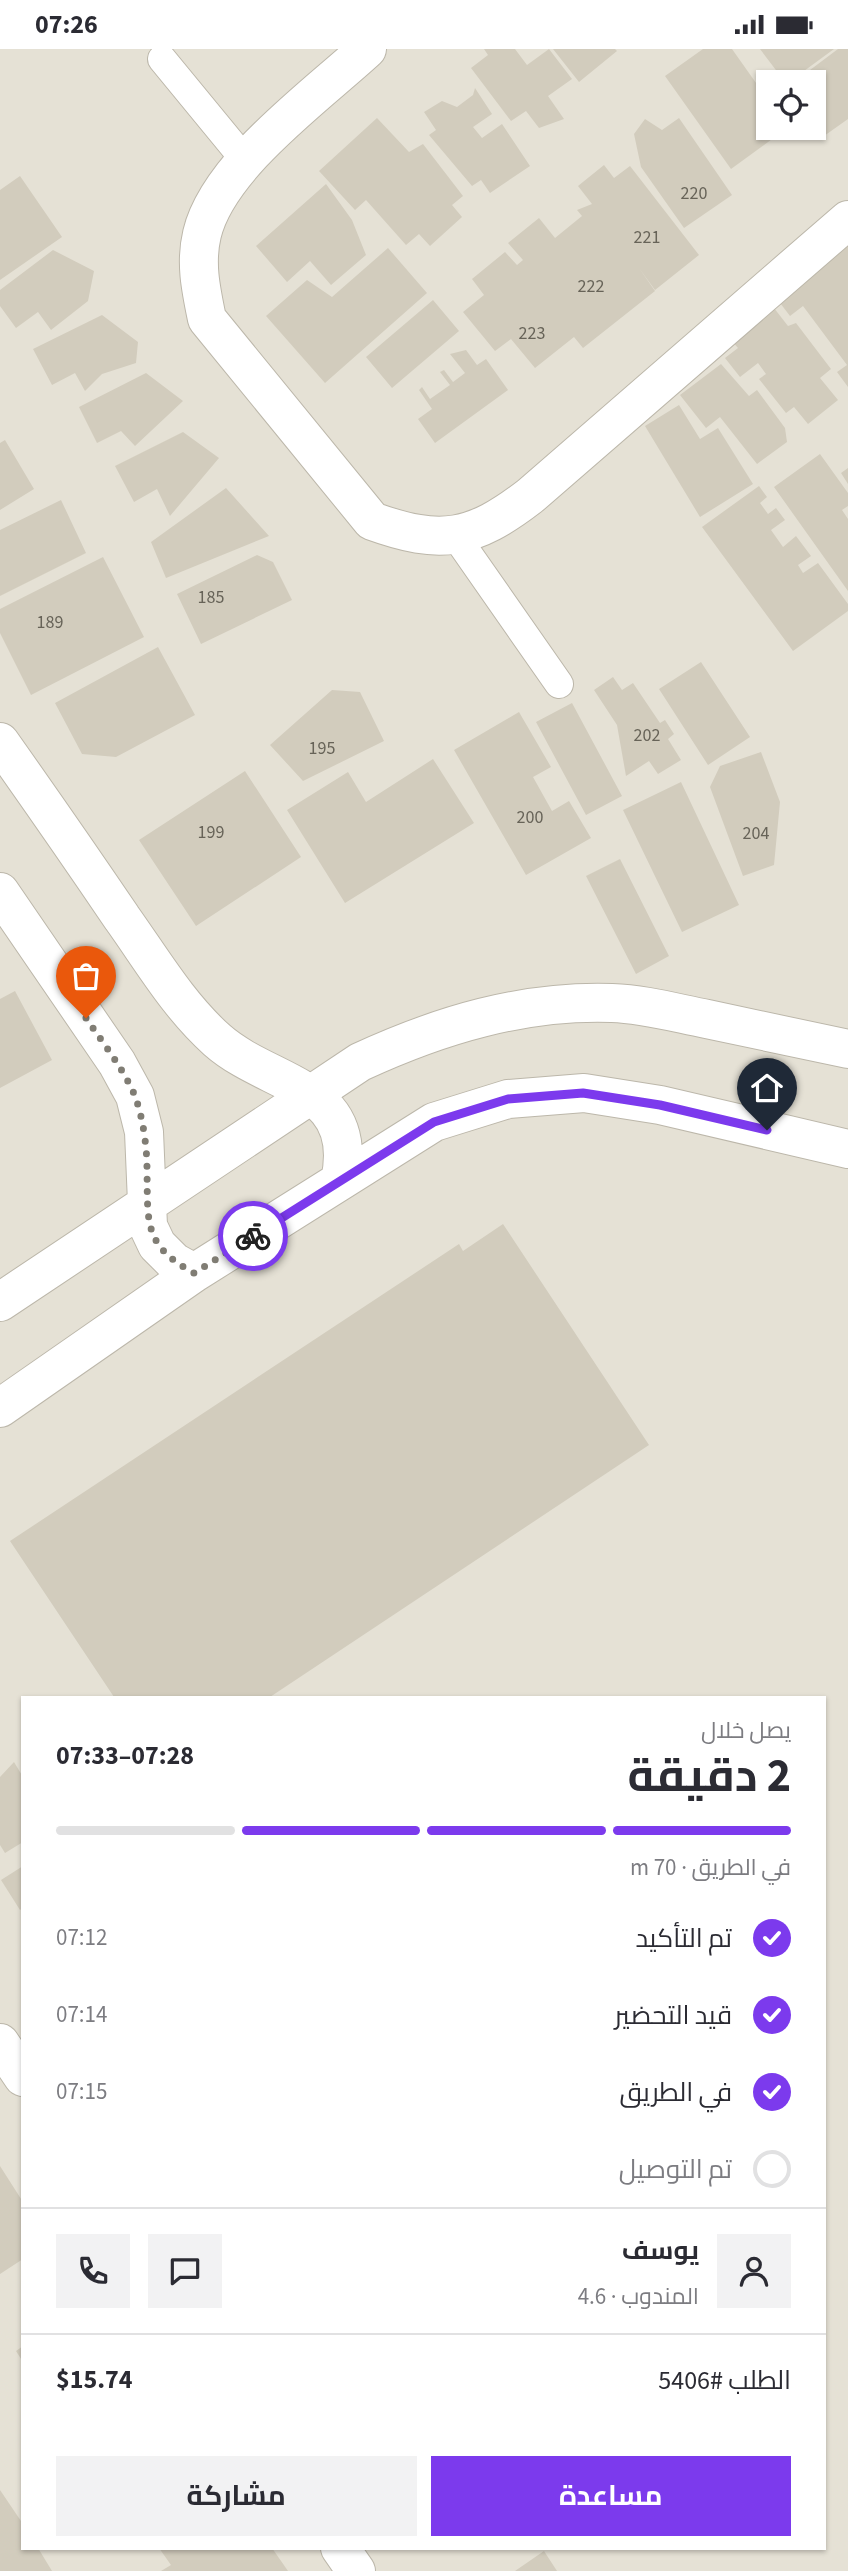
<!DOCTYPE html>
<html lang="ar">
<head>
<meta charset="utf-8">
<style>
	:root { --surface:#fff; --page:#f2f2f3; --text:#2b2b33; --muted:#7c7c81; --line:#e1e1e2; --accent:#7c3aed }
	body { margin:0; font-family:"Source Sans 3",Cairo,sans-serif; background:var(--page); color:var(--text); direction:rtl; height:100vh; display:flex; flex-direction:column; font-size:26px; white-space:nowrap }
	* { box-sizing:border-box; margin:0 }
	p { font-size:23px; color:var(--muted) }
	.icon { flex:none; width:38px; height:38px; fill:none; stroke:currentColor; stroke-width:2; stroke-linecap:round; stroke-linejoin:round }
	.map { position:relative; flex:1; overflow:hidden; direction:ltr }
	.details { position:absolute; left:21px; top:1647px; width:805px; height:854px; display:flex; flex-direction:column; background:var(--surface); border-radius:0px; box-shadow:0 2px 5px #0004; direction:rtl }
	.details>* { flex:none }
	.buttons { position:absolute; left:756px; top:21px; display:grid; gap:14px }
	.buttons a { display:grid; place-items:center; width:70px; height:70px; border-radius:0px; background:var(--surface); box-shadow:0 2px 5px #0004; font-size:35px }
	.pin { position:absolute; display:grid; place-items:center; width:60px; height:60px; color:#fff; margin:-72px -30px; border-radius:50% 50% 50% 0; rotate:-45deg; box-shadow:0 0 7px #0007 }
	.pin .icon { rotate:45deg }
	.courier { position:absolute; display:grid; place-items:center; width:70px; height:70px; margin:-35px; border:5px solid #7c3aed; border-radius:50%; background:#fff; color:#222; box-shadow:0 2px 9px #0007 }
	.overview em { font-style:normal; font-weight:700 }
	.overview div { display:flex; flex-direction:column-reverse }
	.overview { display:flex; align-items:center; justify-content:space-between; height:119px; padding:0 35px }
	h1 { font-size:46px; font-weight:700; line-height:52px }
	.bar { display:grid; grid-template-columns:repeat(4,1fr); gap:10px 7px; align-content:center; height:84px; padding:0 35px }
	.bar i { height:9px; border-radius:5px; background:var(--line) }
	.bar .active { background:var(--accent) }
	.bar p { grid-column:span 4 }
	.line { display:flex; align-items:center; gap:18px; padding:0 35px; border-top:2px solid var(--line) }
	.line div { flex:1 }
	.round { display:grid; place-items:center; flex:none; width:74px; height:74px; border-radius:0px; background:var(--page) }
	ol { padding:0 35px; list-style:none }
	li { display:flex; align-items:center; gap:21px; height:77px }
	li p { margin-inline-start:auto }
	li .icon { padding:7px; border-radius:50%; background:var(--accent); color:#fff; stroke-width:4 }
	li:last-child { color:var(--muted) }
	li i { width:38px; height:38px; border:4px solid var(--line); border-radius:50% }
	.primary-button { display:flex; gap:14px; margin-top:auto; padding:14px 35px }
	.primary-button a { flex:1; height:80px; border-radius:0px; background:var(--accent); color:#fff; font-size:28px; font-weight:700; line-height:80px; text-align:center }
	.primary-button a+a { background:var(--page); color:var(--text) }
	.status { display:flex; justify-content:space-between; align-items:center; height:49px; padding:0 35px; background:var(--surface); direction:ltr }
	.status svg { height:19px; fill:currentColor }
	.map>svg:first-child { display:block }
</style>
</head>
<body>
<div class="status"><b>07:26</b><svg viewBox="0 0 49 12"><path d="M0 12V9h3v3zM5 12V6h3v6zM10 12V3h3v9zM15 12V0h3v12zM26 1h20v11H26zM47 4h2v5h-2z"/></svg></div>
<div class="map">
<svg width="848" height="2522" viewBox="0 0 848 2522">
	<rect width="100%" height="100%" fill="#f1efe6"/>
	<!-- residential -->
	<path fill="#e5e1d5" fill-rule="evenodd" d="M0 0H848V2522H0ZM768 33H814V79H768ZM23 1648H824V2499H23Z"/>
	<!-- building -->
	<path fill="#d2ccbd" d="M484 0H515L527 16 549 0 572 30 548 47 564 70 539 79 526 62 511 72 471 19 488 6Z
		M553 0H615L617 2 579 33Z
		M703 0H732L768 51V79H777L779 85 731 120 665 27Z
		M760 0H834L789 33H785Z
		M838 0H848V70L824 87 814 73V33H794Z
		M475 39 492 65 473 78 482 89 502 75 530 117 490 144 481 131 472 137 429 86 436 81 424 63 442 52 457 58 473 46Z
		M377 69 409 103 423 95 463 147 452 156 462 168 430 197 419 185 406 196 366 151 355 161 319 122Z
		M679 69 732 146 684 179 641 118 634 85 645 70 662 81Z
		M604 116 614 129 630 117 699 206 655 241 639 219 655 242 583 299 574 288 535 319 511 290 495 302 463 263 484 246 472 230 505 203 517 216 523 211 508 194 539 169 555 189 582 167 577 161 592 155 578 137Z
		M20 127 62 188 0 231V141Z
		M326 135 352 171 366 206 331 236 310 212 287 233 256 197Z
		M848 191V338L837 323 847 316 803 257 790 267 774 246Z
		M388 199 427 244 325 334 266 267 307 231 332 248Z
		M53 201 94 222 88 252 51 281 38 263 16 279 0 257V241Z
		M433 251 459 282 392 339 366 308Z
		M774 259 788 277 796 274 831 320 820 329 838 351 808 375 794 358 786 364 759 330 766 325 758 314 740 328 725 309 738 299 732 292Z
		M102 266 138 293 136 314 102 325 85 342 75 324 52 336 33 300Z
		M466 301 477 316 486 310 508 341 435 394 418 370 432 360 419 341 422 338 430 350 450 336 440 323 444 321 453 333 465 324 450 305Z
		M721 315 749 347 757 341 785 379 787 393 757 415 720 368 706 379 680 346Z
		M146 324 183 352 135 397 121 382 97 394 79 358Z
		M679 356 700 390 718 379 753 435 700 468 645 377Z
		M183 383 219 409 170 467 157 440 134 453 115 417Z
		M5 391 34 440 0 461V394Z
		M820 405 848 444V457L842 461 848 470V542L774 438Z
		M848 419V435L841 424Z
		M759 437 767 448 760 454 768 465 776 459 785 471 771 481 783 498 796 487 811 507 798 516 803 524 818 514 848 555V562L793 602 702 478Z
		M226 439 269 487 166 529 151 493Z
		M61 451 86 504 0 547V481Z
		M257 506 273 513 292 551 201 595 177 545Z
		M103 508 144 588 31 646 0 584V560Z
		M158 598 195 666 116 708 82 705 55 654Z
		M701 613 750 688 708 716 659 640Z
		M613 628 622 641 633 634 660 674 665 671 674 685 668 690 681 711 658 725 649 712 626 727 617 676 594 641Z
		M332 641 360 643 384 692 303 732 270 696Z
		M572 654 622 747 586 766 536 673Z
		M519 663 551 718 533 728 552 762 569 752 591 789 526 826 454 701Z
		M761 703 780 753 774 816 743 827 710 738 720 717Z
		M433 710 474 774 345 854 287 761 348 723 366 753Z
		M245 722 301 808 196 877 139 791Z
		M681 733 739 856 682 883 623 761Z
		M620 810 669 907 636 925 586 827Z
		M15 942 52 1011 0 1039V950Z
		M503 1175 649 1396 270 1648H114L10 1492 459 1195 463 1202Z
		M14 1713 23 1728V1793L5 1804 0 1796V1728Z
		M23 1817V1859L20 1861 1 1831Z
		M0 2117 23 2153V2210L0 2225Z
		M23 2297V2313L16 2302Z
		M0 2441 23 2475V2499H38L52 2522H0Z
		M159 2499H272L288 2522H161L171 2516Z
		M544 2502 557 2522H515Z"/>
	<g fill="none" stroke-linecap="round" stroke-linejoin="round">
		<!-- lane casing -->
		<g stroke="#bcb7aa" stroke-width="30">
			<path id="lane" d="M162 10 245 111
				M455 486 559 635"/>
		</g>
		<!-- street casing -->
		<g stroke="#bcb7aa" stroke-width="40">
			<path id="street" d="M367 0C316 47 218 117 202 185 195 214 201 241 207 270L372 472C441 497 473 491 530 447L848 171
				M0 693C41 751 82 810 122 869 152 911 178 956 217 991 270 1038 361 1036 340 1132
				M0 843 117 1014 135 1047 144 1083 148 1177 157 1196 174 1213 194 1224
				M0 1253 360 1013C440 976 523 951 612 954 644 955 676 964 707 970 754 980 801 990 848 1000
				M0 1359 194 1224 434 1073 508 1050 584 1044 660 1056 848 1100
				M0 1994 23 2028
				M340 2499 356 2522"/>
		</g>
		<!-- lane -->
		<use href="#lane" stroke="#fff" stroke-width="28"/>
		<!-- street -->
		<use href="#street" stroke="#fff" stroke-width="38"/>
	</g>
	<g fill="none" stroke-linecap="round" stroke-linejoin="round">
		<!-- done -->
		<path stroke="#807d74" stroke-width="7" stroke-dasharray="0 12.6" d="M86 969C103 994 123 1019 135 1047 143 1069 147 1097 147 1121 148 1174 143 1196 194 1224L253 1187"/>
		<!-- route -->
		<path stroke="#7c3aed" stroke-width="9" d="M253 1187 434 1073 508 1050 583 1044 660 1056 767 1081"/>
	</g>
	<g text-anchor="middle" stroke-width="5" stroke-linejoin="round" paint-order="stroke">
		<!-- number labels -->
		<g font-size="18" fill="#676358">
			<text x="694" y="150">220</text>
			<text x="647" y="194">221</text>
			<text x="591" y="243">222</text>
			<text x="532" y="290">223</text>
			<text x="211" y="554">185</text>
			<text x="50" y="579">189</text>
			<text x="647" y="692">202</text>
			<text x="322" y="705">195</text>
			<text x="530" y="774">200</text>
			<text x="211" y="789">199</text>
			<text x="756" y="790">204</text>
		</g>
	</g>
</svg>
<div class="buttons">
<a><svg class="icon" aria-label="locate" viewBox="0 0 24 24"><circle cx="12" cy="12" r="6"/><path d="M12 2v4M12 18v4M2 12h4M18 12h4"/></svg></a>
</div>
<div class="pin" style="left:86px;top:969px;background:#ea580c"><svg class="icon" aria-label="bag" viewBox="0 0 24 24"><path d="M5 8h14l-1 12H6zM9 8a3 3 0 0 1 6 0"/></svg></div>
<div class="pin" style="left:767px;top:1081px;background:#1f2937"><svg class="icon" aria-label="home" viewBox="0 0 24 24"><path d="M3 11l9-7 9 7M6 9v11h12V9"/></svg></div>
<div class="courier" style="left:253px;top:1187px"><svg class="icon" aria-label="bike" viewBox="0 0 24 24"><circle cx="6" cy="16" r="4"/><circle cx="18" cy="16" r="4"/><path d="M6 16l4-8h5l3 8M10 8l3 8H6M13 5h3"/></svg></div>
<section class="details">
<div class="overview"><div><h1>2 دقيقة</h1><p>يصل خلال</p></div><em>07:28–07:33</em></div>
<div class="bar"><i class="active"></i><i class="active"></i><i class="active"></i><i></i><p>في الطريق · 70 m</p></div>
<ol>
<li><svg class="icon" aria-label="check" viewBox="0 0 24 24"><path d="M5 12l5 5 9-10"/></svg>تم التأكيد<p>07:12</p></li>
<li><svg class="icon" aria-label="check" viewBox="0 0 24 24"><path d="M5 12l5 5 9-10"/></svg>قيد التحضير<p>07:14</p></li>
<li><svg class="icon" aria-label="check" viewBox="0 0 24 24"><path d="M5 12l5 5 9-10"/></svg>في الطريق<p>07:15</p></li>
<li><i></i>تم التوصيل</li>
</ol>
<div class="line" style="height:126px"><a class="round"><svg class="icon" aria-label="person" viewBox="0 0 24 24"><circle cx="12" cy="8" r="4"/><path d="M4 21q1-7 8-7t8 7"/></svg></a><div><b>يوسف</b><p>المندوب · 4.6</p></div><a class="round"><svg class="icon" aria-label="chat" viewBox="0 0 24 24"><path d="M4 5h16v11H9l-5 4z"/></svg></a><a class="round"><svg class="icon" aria-label="phone" viewBox="0 0 24 24"><path d="M5 4h4l2 5-3 2q2 4 5 5l2-3 5 2v4C11 20 4 13 5 4z"/></svg></a></div>
<div class="line" style="height:91px"><div>الطلب #5406</div><b>$15.74</b></div>
<div class="primary-button"><a>مساعدة</a><a>مشاركة</a></div>
</section>
</div>
</body>
</html>
